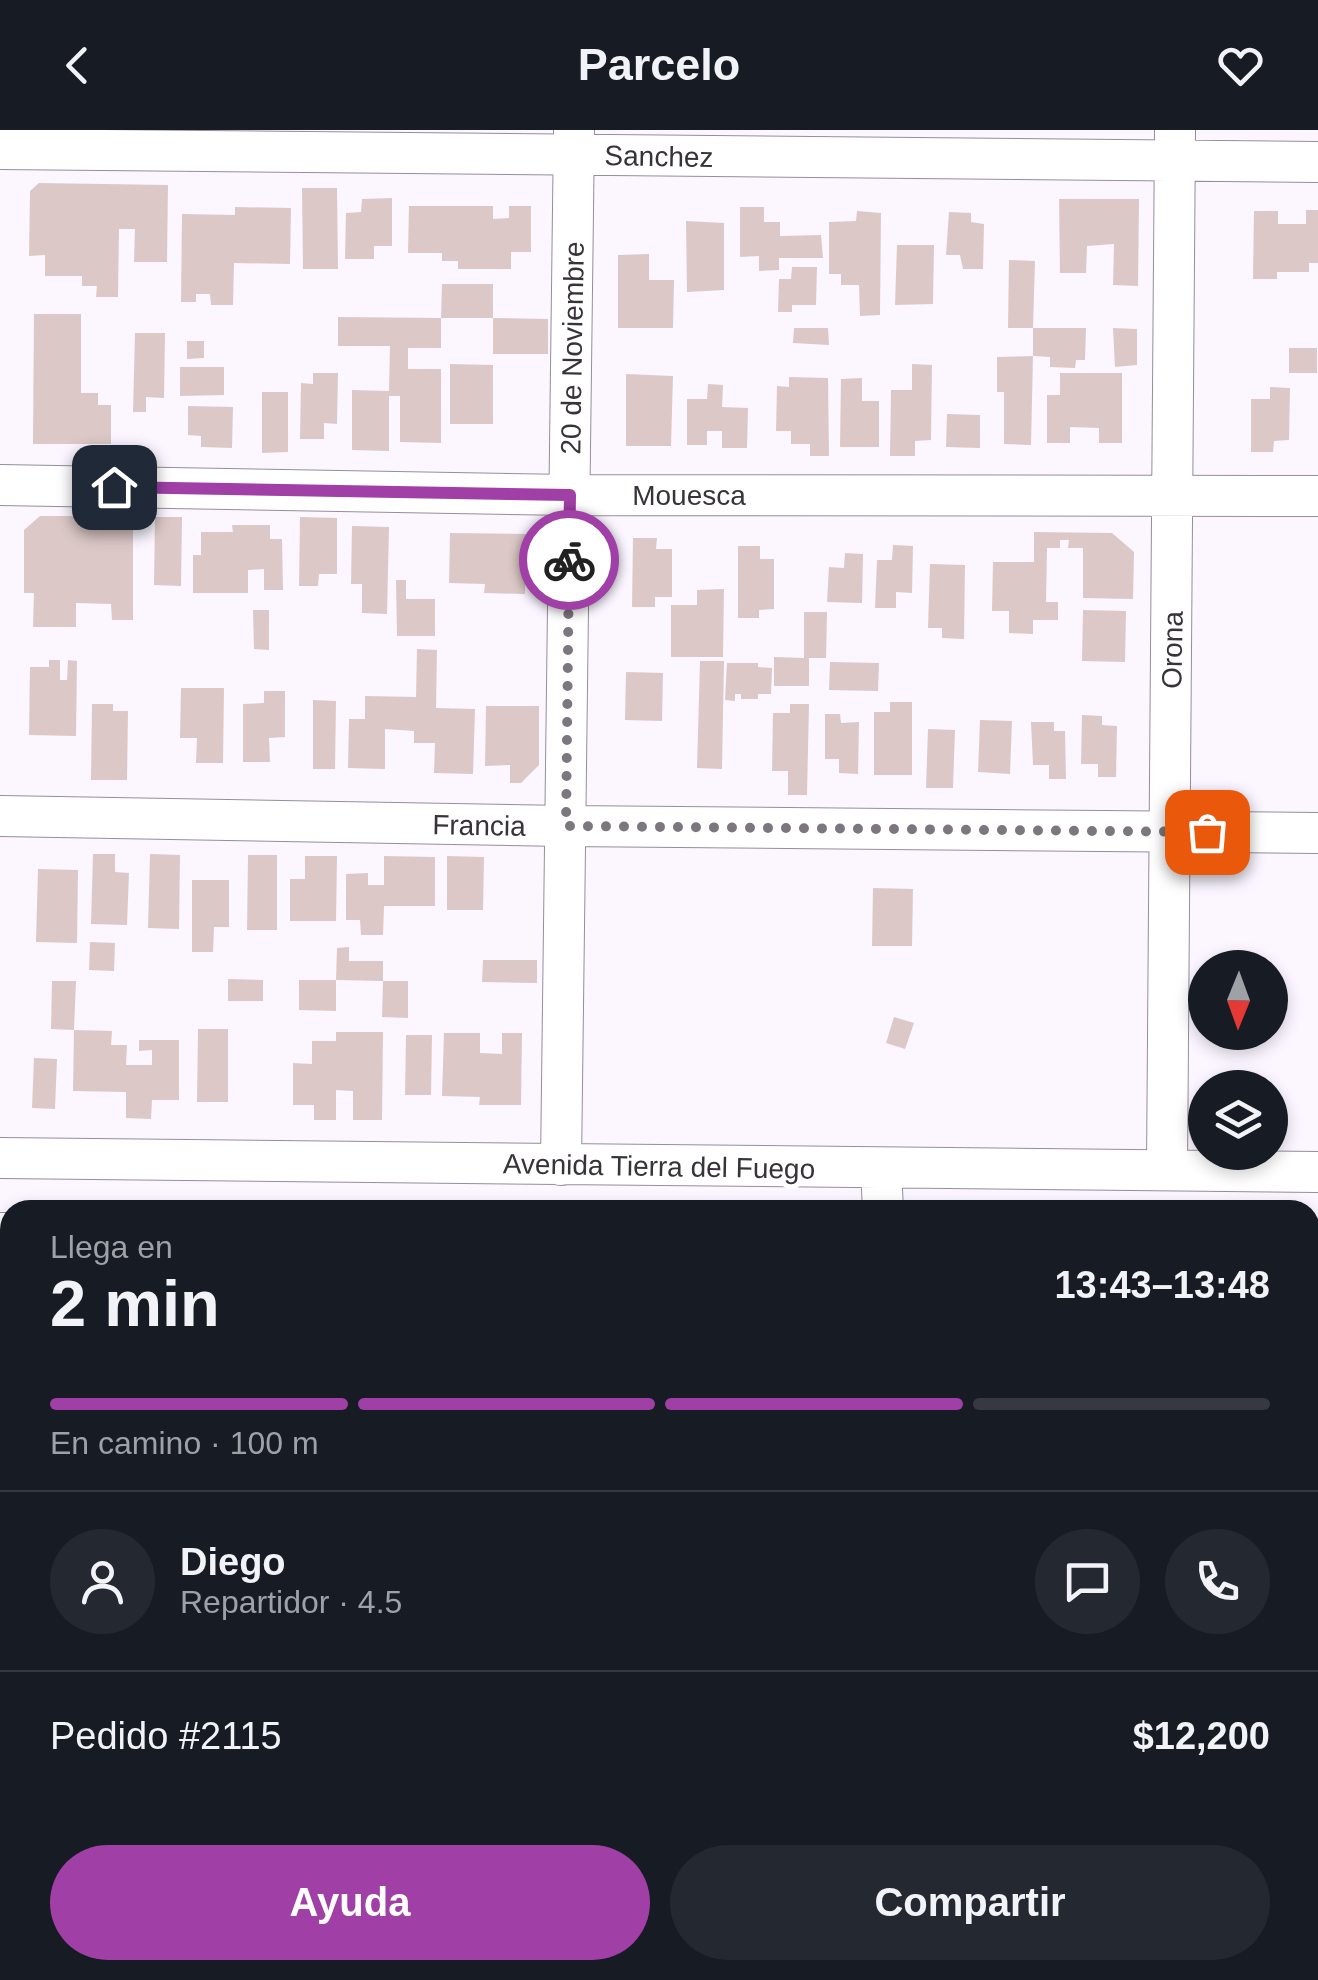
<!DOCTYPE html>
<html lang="es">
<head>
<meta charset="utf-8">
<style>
	:root { --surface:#171b24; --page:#242831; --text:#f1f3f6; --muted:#9ea1a6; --line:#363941; --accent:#a03fa6 }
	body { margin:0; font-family:Arial,sans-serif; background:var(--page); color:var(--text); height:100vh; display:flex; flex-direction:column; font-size:38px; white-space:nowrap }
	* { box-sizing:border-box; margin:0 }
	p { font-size:32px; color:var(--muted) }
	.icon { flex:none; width:55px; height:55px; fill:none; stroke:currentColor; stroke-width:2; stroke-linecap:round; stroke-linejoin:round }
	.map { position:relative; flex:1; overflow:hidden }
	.drawer { position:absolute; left:0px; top:1070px; width:1320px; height:780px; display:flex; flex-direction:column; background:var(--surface); border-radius:30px 30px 0 0; box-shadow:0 5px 15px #0003 }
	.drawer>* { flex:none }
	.needle { width:65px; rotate:181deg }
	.fabs { position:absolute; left:1188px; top:820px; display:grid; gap:20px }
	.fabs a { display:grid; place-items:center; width:100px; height:100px; border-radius:50%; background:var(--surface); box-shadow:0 5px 15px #0003; font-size:50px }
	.pin { position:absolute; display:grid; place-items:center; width:85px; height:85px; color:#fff; margin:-42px; border-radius:20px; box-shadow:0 5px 15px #0006 }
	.courier { position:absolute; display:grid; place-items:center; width:100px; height:100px; margin:-50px; border:8px solid #a03fa6; border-radius:50%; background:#fff; color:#222; box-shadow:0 2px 12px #0007 }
	.summary em { font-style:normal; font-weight:600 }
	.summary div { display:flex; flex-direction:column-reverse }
	.summary { display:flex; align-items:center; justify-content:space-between; height:170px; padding:0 50px }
	h1 { font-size:65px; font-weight:600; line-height:75px }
	.bar { display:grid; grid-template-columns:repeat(4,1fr); gap:15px 10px; align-content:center; height:120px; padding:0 50px }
	.bar i { height:12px; border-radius:8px; background:var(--line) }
	.bar .selected { background:var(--accent) }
	.bar p { grid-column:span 4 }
	.line { display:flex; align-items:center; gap:25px; padding:0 50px; border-top:2px solid var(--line) }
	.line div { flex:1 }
	.round { display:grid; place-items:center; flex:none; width:105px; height:105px; border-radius:52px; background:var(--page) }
	.action { display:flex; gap:20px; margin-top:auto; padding:20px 50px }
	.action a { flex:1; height:115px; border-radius:60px; background:var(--accent); color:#fff; font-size:40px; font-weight:600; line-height:115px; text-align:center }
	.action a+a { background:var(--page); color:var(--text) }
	header { display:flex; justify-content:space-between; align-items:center; height:130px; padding:0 50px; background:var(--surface); font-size:45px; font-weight:600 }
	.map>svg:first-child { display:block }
</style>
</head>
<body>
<header><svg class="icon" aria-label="back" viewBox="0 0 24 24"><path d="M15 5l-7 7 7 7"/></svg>Parcelo<svg class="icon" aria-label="heart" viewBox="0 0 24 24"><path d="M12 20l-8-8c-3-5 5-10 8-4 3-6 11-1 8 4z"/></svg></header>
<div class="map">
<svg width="1318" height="1850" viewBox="0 0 1318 1850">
	<rect width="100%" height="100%" fill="#fbf6ff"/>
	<!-- building -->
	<path fill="#dcc9c7" d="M39 53 168 55 167 132H134L135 99H119L118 167H96L97 156H82V146H45V125L29 126 30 61Z
		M302 58H337L338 139H303Z
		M392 68V116H374V129H345L346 83 361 82 362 69Z
		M1059 69H1139L1138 156 1113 155 1114 114 1087 116 1086 143H1060Z
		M409 76H493V89L509 88V76H531V122H511V139H458V131H442V123H408Z
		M235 77 291 78 290 134 234 133 233 175H211L210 164H196V172H181L182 84 235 85Z
		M740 77H764V92H780V106L821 105 823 128H779V140L759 141V126L740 127Z
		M1306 80H1318V133H1309V142H1277V149H1253L1254 81H1278V94H1306Z
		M857 81 881 83 880 185 860 186 859 155H841V144H829V92L856 91Z
		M949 82 971 83V92L984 94 983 139H963L960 125H946Z
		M686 91 724 93V160L687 162Z
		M897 115H934L933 174 895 175Z
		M649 124V150H674L673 198H618V125Z
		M1009 130 1035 131 1033 198H1086L1085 230H1076L1075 238 1050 237V227L1033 226V198H1008Z
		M792 137H817L816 175H792V182H778L779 149H791Z
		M442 154H493V188L548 189V224H493V188H441Z
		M34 184H81V263H98V275H111V314H33Z
		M338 187 441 188V218H408V239H441V313L400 312V266H389V321L352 320V260L389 261 390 216H338Z
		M794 198H828L829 215 793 213Z
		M1113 198 1137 199V235L1115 237Z
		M135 203H165L164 268 146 267V282H133Z
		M187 211H204V228L187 229Z
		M1289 218H1317V243H1289Z
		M1033 226 1031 315 1004 314V262H997V227Z
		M450 234 493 235V294H450Z
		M912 234 932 235 931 310 915 311V326H890L891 260H912Z
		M180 237H224V265L180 266Z
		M313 243H338L337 294 324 293V309H300L301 253 313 254Z
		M1060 243H1122V313H1099V298L1070 297V313H1047V265H1060Z
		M626 244 673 246 671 316H626Z
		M789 247 828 248 829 326H810V314H791V301H776L777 256 789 257Z
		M862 248V271H879V317H840L841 249Z
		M708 254 723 255 722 277 748 278 747 318H722V301H707V315H687V269H707Z
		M1270 257 1290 258 1289 310 1274 311 1273 322H1251V269H1270Z
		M262 262H288V322L262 323Z
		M188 276 233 277 232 318 201 317V306L188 305Z
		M947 284 980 285V318L946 317Z
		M40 386H113V400H133V490H112L111 474 76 473V497H33L34 463H24V400Z
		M155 387H182L181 456 154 455Z
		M300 387 337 388V444H319L318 456H299Z
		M232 395H270V409H282L283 460H264V439L248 440V463H193V425H201V402H233Z
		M352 396 389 397 387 484 362 483V454H351Z
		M1034 402 1112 403 1134 422 1133 469 1083 468V418H1068L1069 410H1060V418H1047L1046 472H1058V490H1033V504L1009 503V481H992L993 432H1034Z
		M450 403 526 404 525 464 484 463 485 454 449 453Z
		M633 408H657L656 419H672V467H655V477H632Z
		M893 415 913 416 912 463 896 462V478H875L877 430H892Z
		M738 416H760V429H774V479L759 480V488H738Z
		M845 423 863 424 862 473 827 472 829 437 844 438Z
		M930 434 965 435 964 509 942 508V498H928Z
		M396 450H406V469H435V506H397Z
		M724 459 723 527H671V475H697V460Z
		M253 480H269V520L254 519Z
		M1083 480 1126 481 1125 532 1082 531Z
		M804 482H827L826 528H809V556H774V527L804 528Z
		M417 519 437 520 436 578 475 579 473 644 434 643 435 613H414V601L385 599V639L348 638 349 589H365V566L416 567Z
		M49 530H60V550H67L68 530 77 531 76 606 29 605 30 537H49Z
		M700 531H724L722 639 697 638Z
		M830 532 879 533 878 561 829 560Z
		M727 533H758V537L772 538 771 564H758V569H741V564H735V571L725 570Z
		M626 542 663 543 662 591 625 590Z
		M181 558H224L223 633H196L197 608H180Z
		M264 561H285V607L269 608 270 632H243V574L264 573Z
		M313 570 336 571 335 639H313Z
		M890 572H912V645H874V582H890Z
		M92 574H113V581H128L127 650H91Z
		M790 574H809L807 665H788V641H772L773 583H790Z
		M486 576H539V635L521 653H510V635L485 636Z
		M825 584H840L841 593 859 592 858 644 839 643V629H825Z
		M1082 585 1102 586V595L1117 596 1116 647H1098V634H1081Z
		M980 590 1012 591 1010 644 978 642Z
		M1031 592H1054V601H1065L1066 649H1049V635H1033Z
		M928 599 955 600 953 658H926Z
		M93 724H115V742L129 743 127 795 91 794Z
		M150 724 180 725 179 799 148 798Z
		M248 725H277V800H247Z
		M305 726H337L336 791H290V749H305Z
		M384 726 435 727V776H384L383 805H361L360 790H346V744L368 743V755H384Z
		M447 726 484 727 483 780H447Z
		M38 739 78 740 77 813 36 812Z
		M192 750H229V797H214L213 822H192Z
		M873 758 913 759 912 816H872Z
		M90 812 115 813 114 841 89 840Z
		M349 817V831H383V851L336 850 337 818Z
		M483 830H537V853L482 852Z
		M228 849 263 850V871H228Z
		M299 850H336V881L299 880Z
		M52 851H76L74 900 51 899Z
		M383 851H408V888L382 887Z
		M894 887 914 893 905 919 886 913Z
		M198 899H228V972H197Z
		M74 900 112 901 111 915H127L126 935H152V920L139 921V910H179V970H152L151 989 126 988V962L73 961Z
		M336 902H383L382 990H353V961L336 960V990H314V975H293V933L312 934V911H336Z
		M444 903H480V923L502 924V903H522L521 975H479L480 967 442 966Z
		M406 905H432L431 965H405Z
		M34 928 57 929 55 979 32 978Z
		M1310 1629H1318V1693H1310Z
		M1310 1764H1318V1827H1310Z
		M1217 1840H1286V1850H1217Z"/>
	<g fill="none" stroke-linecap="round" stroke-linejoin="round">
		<!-- minor casing -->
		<g stroke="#968d9b" stroke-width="42">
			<path id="minor" d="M0 19 1318 32
				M0 355 570 365 1318 366
				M0 686 565 696 1318 703
				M0 1028 1318 1042
				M561 1035 574 0
				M881 1038 883 1080
				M1167 1039 1175 0
				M0 1103H10
				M1310 1119H1318
				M0 1429H10
				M0 1478H10
				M1310 1522 1318 1523
				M1310 1577H1318
				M0 1786H10
				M811 1840 897 1850
				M0 1848 140 1850"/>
		</g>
		<!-- minor -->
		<use href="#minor" stroke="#fff" stroke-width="40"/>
	</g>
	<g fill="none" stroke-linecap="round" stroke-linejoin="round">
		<!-- done -->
		<path stroke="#7c777e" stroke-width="10" stroke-dasharray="0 18" d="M569 430 566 696 1207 702"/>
		<!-- route -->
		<path stroke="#a03fa6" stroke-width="12" d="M114 357 570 365 569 430"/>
	</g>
	<g text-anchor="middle" stroke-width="10" stroke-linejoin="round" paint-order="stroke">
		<!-- street labels -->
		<g font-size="28" fill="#373339" stroke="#fff">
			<text transform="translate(659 26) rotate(1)" y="10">Sanchez</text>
			<text transform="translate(572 218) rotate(-89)" y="10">20 de Noviembre</text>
			<text x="689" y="375">Mouesca</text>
			<text transform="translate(1172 520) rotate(-89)" y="10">Orona</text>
			<text transform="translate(479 695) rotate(1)" y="10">Francia</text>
			<text transform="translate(659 1036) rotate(1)" y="10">Avenida Tierra del Fuego</text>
		</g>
	</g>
</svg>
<div class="fabs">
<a><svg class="needle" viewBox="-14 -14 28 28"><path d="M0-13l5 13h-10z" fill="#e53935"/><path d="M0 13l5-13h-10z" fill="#9ea1a6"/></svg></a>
<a><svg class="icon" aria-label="layers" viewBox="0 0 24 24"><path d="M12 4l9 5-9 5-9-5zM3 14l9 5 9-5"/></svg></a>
</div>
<div class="pin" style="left:1207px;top:702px;background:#ea580c"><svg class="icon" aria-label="bag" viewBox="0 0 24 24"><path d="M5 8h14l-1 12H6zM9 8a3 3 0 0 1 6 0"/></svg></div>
<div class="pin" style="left:114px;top:357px;background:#1f2937"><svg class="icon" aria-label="home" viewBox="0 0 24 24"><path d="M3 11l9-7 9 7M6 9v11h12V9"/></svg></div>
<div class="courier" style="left:569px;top:430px"><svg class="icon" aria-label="bike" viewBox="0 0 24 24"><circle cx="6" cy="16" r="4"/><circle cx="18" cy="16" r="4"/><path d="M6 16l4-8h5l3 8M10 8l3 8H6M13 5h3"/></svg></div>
<section class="drawer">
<div class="summary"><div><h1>2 min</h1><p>Llega en</p></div><em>13:43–13:48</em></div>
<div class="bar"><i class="selected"></i><i class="selected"></i><i class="selected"></i><i></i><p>En camino · 100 m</p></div>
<div class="line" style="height:180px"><a class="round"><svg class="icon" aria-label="person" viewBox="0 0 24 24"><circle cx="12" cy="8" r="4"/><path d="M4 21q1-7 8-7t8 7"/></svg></a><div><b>Diego</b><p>Repartidor · 4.5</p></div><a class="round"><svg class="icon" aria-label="chat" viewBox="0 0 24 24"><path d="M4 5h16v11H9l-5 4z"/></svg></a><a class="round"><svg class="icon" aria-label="phone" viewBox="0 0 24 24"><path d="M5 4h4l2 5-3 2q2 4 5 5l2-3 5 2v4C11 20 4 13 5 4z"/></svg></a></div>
<div class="line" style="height:130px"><div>Pedido #2115</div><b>$12,200</b></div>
<div class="action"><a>Ayuda</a><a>Compartir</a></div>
</section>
</div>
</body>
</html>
